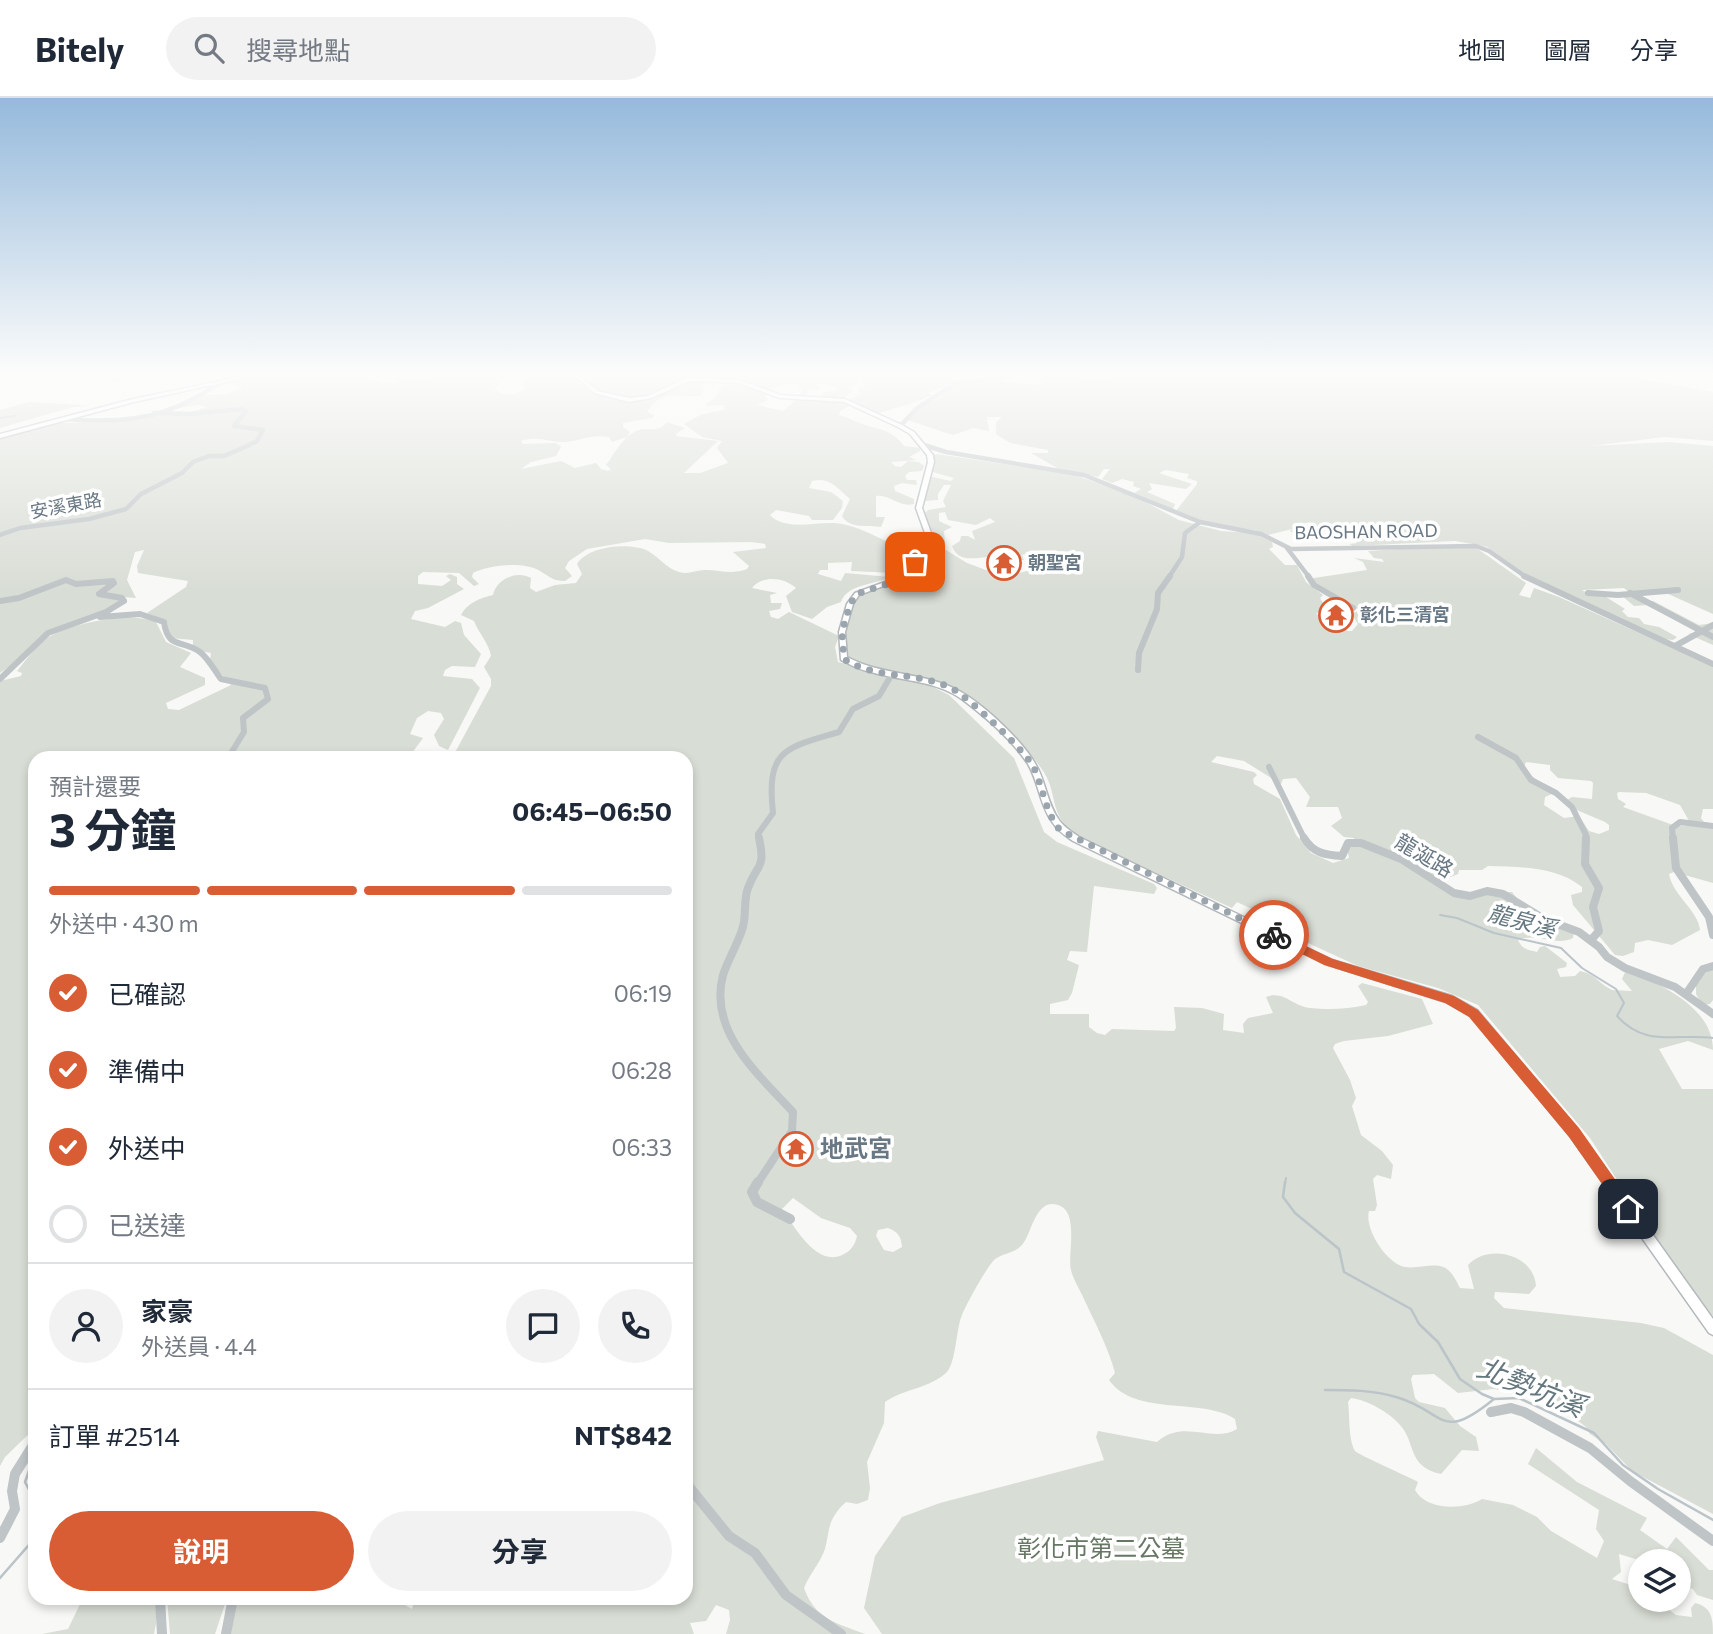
<!DOCTYPE html>
<html lang="zh-TW">
<head>
<meta charset="utf-8">
<style>
	:root { --surface:#fff; --page:#f2f2f3; --text:#1f2937; --muted:#747a83; --line:#e0e1e3; --accent:#d95d34 }
	body { margin:0; font-family:Commissioner,"Noto Sans TC",sans-serif; background:var(--page); color:var(--text); height:100vh; display:flex; flex-direction:column; font-size:26px; white-space:nowrap }
	* { box-sizing:border-box; margin:0 }
	p { font-size:23px; color:var(--muted) }
	.icon { flex:none; width:38px; height:38px; fill:none; stroke:currentColor; stroke-width:2; stroke-linecap:round; stroke-linejoin:round }
	.map { position:relative; flex:1; overflow:hidden }
	.sheet { position:absolute; left:28px; top:653px; width:665px; height:854px; display:flex; flex-direction:column; background:var(--surface); border-radius:21px; box-shadow:0 4px 10px #0003 }
	.sheet>* { flex:none }
	.controls { position:absolute; left:1628px; top:1451px; display:grid; gap:14px }
	.controls a { display:grid; place-items:center; width:63px; height:63px; border-radius:50%; background:var(--surface); box-shadow:0 4px 10px #0003; font-size:35px }
	.pin { position:absolute; display:grid; place-items:center; width:60px; height:60px; color:#fff; margin:-30px; border-radius:14px; box-shadow:0 4px 10px #0006 }
	.courier { position:absolute; display:grid; place-items:center; width:70px; height:70px; margin:-35px; border:5px solid #d95d34; border-radius:50%; background:#fff; color:#222; box-shadow:0 2px 9px #0007 }
	.overview em { font-style:normal; font-weight:700 }
	.overview div { display:flex; flex-direction:column-reverse }
	.overview { display:flex; align-items:center; justify-content:space-between; height:119px; padding:0 21px }
	h1 { font-size:46px; font-weight:700; line-height:52px }
	.bar { display:grid; grid-template-columns:repeat(4,1fr); gap:10px 7px; align-content:center; height:84px; padding:0 21px }
	.bar i { height:9px; border-radius:5px; background:var(--line) }
	.bar .active { background:var(--accent) }
	.bar p { grid-column:span 4 }
	.line { display:flex; align-items:center; gap:18px; padding:0 21px; border-top:2px solid var(--line) }
	.line div { flex:1 }
	.round { display:grid; place-items:center; flex:none; width:74px; height:74px; border-radius:37px; background:var(--page) }
	ol { padding:0 21px; list-style:none }
	li { display:flex; align-items:center; gap:21px; height:77px }
	li p { margin-inline-start:auto }
	li .icon { padding:7px; border-radius:50%; background:var(--accent); color:#fff; stroke-width:4 }
	li:last-child { color:var(--muted) }
	li i { width:38px; height:38px; border:4px solid var(--line); border-radius:50% }
	.button { display:flex; gap:14px; margin-top:auto; padding:14px 21px }
	.button a { flex:1; height:80px; border-radius:42px; background:var(--accent); color:#fff; font-size:28px; font-weight:700; line-height:80px; text-align:center }
	.button a+a { background:var(--page); color:var(--text) }
	header { display:flex; align-items:center; gap:42px; box-sizing:border-box; height:98px; padding:0 35px; background:var(--surface); border-bottom:2px solid var(--line) }
	header strong { font-size:33px }
	nav { display:flex; gap:38px; margin-inline-start:auto; font-size:24px }
	.search { width:490px; height:63px; background:var(--page); display:flex; align-items:center; gap:18px; box-sizing:border-box; padding:0 24px; border-radius:38px; color:var(--muted); font-size:26px }
	.map>svg:first-child { display:block }
</style>
</head>
<body>
<header>
<strong>Bitely</strong>
<div class="search"><svg class="icon" aria-label="search" viewBox="0 0 24 24"><circle cx="10" cy="10" r="6"/><path d="M15 15l6 6"/></svg>搜尋地點</div>
<nav><a>地圖</a><a>圖層</a><a>分享</a></nav>
</header>
<div class="map">
<svg width="1713" height="1536" viewBox="0 0 1713 1536">
	<rect width="100%" height="100%" fill="#f8f8f6"/>
	<!-- green -->
	<path fill="#d8ddd5" fill-rule="evenodd" d="M263 278H369L370 282H379L381 285H397L398 280 506 278 494 291C503 298 516 299 525 290L523 285 533 278H573C589 299 622 309 648 300 668 294 684 280 706 284L701 288 704 292 699 298C679 300 662 290 647 314L654 317 652 320 623 325V329L630 334 627 339 612 344 609 339C588 336 582 343 564 344 549 344 540 338 523 342L521 344 523 346 556 345 561 349 556 358 531 364 521 371 561 363 575 370 596 365 601 371 608 373 611 371 606 367C615 355 622 340 636 333 647 328 658 336 667 324L685 330 677 335 676 338 718 343 684 375H700L728 365 717 350 722 343 702 339 684 326 700 317 726 311 723 307 706 308 707 305 715 300 721 289C735 283 763 289 768 302L757 307 783 313 797 301 847 306 849 308 840 313 839 317C848 319 852 322 860 325 878 332 892 331 904 348L920 350V353L909 359 917 362 891 364 895 368 901 369 908 363 919 364 924 368 922 373 909 374 905 378 907 382H916L917 387 902 385 894 388 895 393 914 401V406C899 410 890 396 876 398V419H885L881 429C868 427 849 431 842 418L850 401C838 391 830 378 812 383L809 390 831 394 843 403 842 410 833 422H812L809 418 776 412 770 417C785 433 814 424 834 425 862 427 886 446 912 454L913 459 895 475 851 473 852 464 828 465V472H820L818 476 841 483 845 475 890 479C874 487 847 486 841 504L827 509 812 521 792 514 786 498 796 490C784 479 762 477 752 490L777 495 770 497 771 505H782L780 511 769 513 771 519 778 521 789 514 839 538 835 549 838 564 927 586 949 597 1014 660 1044 734 1057 744 1154 786 1157 790 1154 796 1094 788 1087 854 1070 853 1067 862 1079 867 1072 895 1068 902 1050 906V916H1089V929L1097 935 1105 937 1112 931 1174 933 1176 930 1174 909 1202 910 1224 916 1223 932 1244 935 1243 926 1248 920 1273 915 1266 899C1284 892 1293 909 1311 910 1328 912 1349 911 1366 907L1368 904 1358 888 1362 885 1422 901 1433 926 1388 938 1344 943 1335 946 1333 950 1350 982 1356 1000 1352 1008 1361 1037 1382 1053 1393 1067 1391 1081 1377 1077 1373 1081 1377 1107 1375 1113H1369C1364 1131 1387 1166 1405 1169 1417 1171 1432 1165 1443 1169 1452 1172 1456 1183 1460 1190L1474 1191 1468 1167C1488 1145 1534 1156 1536 1188L1529 1196 1495 1194 1494 1200 1504 1210 1641 1225 1664 1230 1713 1257V1416L1632 1373 1606 1346 1590 1336 1586 1329 1565 1313 1524 1295 1493 1291 1458 1295 1434 1276 1413 1277 1411 1281 1415 1300 1419 1304 1445 1310 1460 1328 1476 1339 1479 1353 1462 1352 1441 1376C1407 1369 1416 1344 1400 1327 1389 1314 1367 1302 1351 1300L1348 1304C1350 1318 1348 1341 1355 1353 1357 1356 1409 1379 1418 1384L1415 1392C1426 1413 1465 1412 1482 1401L1513 1407 1537 1419 1551 1433 1597 1460 1604 1443 1596 1431 1599 1412 1528 1366 1536 1350 1577 1384 1647 1420 1640 1432 1667 1451 1676 1439 1709 1472H1713V1502L1697 1497 1693 1491 1678 1487V1463H1642L1619 1456 1621 1474 1612 1481 1640 1490V1502H1656L1676 1517 1692 1519 1691 1510 1695 1505C1712 1509 1713 1521 1713 1536H882L864 1510 875 1458 902 1419 940 1405 1104 1362 1096 1339 1098 1333 1157 1344C1184 1320 1212 1346 1237 1331L1235 1321C1202 1299 1135 1319 1109 1282L1115 1275C1108 1249 1095 1225 1084 1201 1080 1192 1073 1181 1071 1172 1067 1156 1080 1114 1058 1107 1035 1100 1032 1136 1022 1147 1015 1155 1002 1155 994 1162 985 1172 967 1205 962 1217 956 1231 956 1264 947 1274 931 1290 903 1291 885 1304L884 1325 867 1364 870 1390 868 1402 857 1406 846 1404C822 1425 832 1441 821 1460 815 1471 809 1478 804 1490 815 1521 836 1525 865 1536H726L730 1522 729 1512 716 1507 706 1523 690 1525 694 1536H231L233 1511 243 1500H392L412 1511 415 1500H686V660H452L491 588V581L484 569 491 558C489 545 479 536 474 523L461 517C467 505 480 500 493 497 496 481 517 472 531 480L530 490 536 494 555 487 576 485 582 476 577 466C588 448 630 444 648 453 659 459 666 470 679 474 689 477 695 472 705 472 721 472 731 477 747 471L749 468 733 454 766 450 765 446 751 444 669 445 645 441 587 451 569 463 565 470 572 478 565 483C553 483 550 479 540 473 524 463 489 467 473 475L472 479 479 486 474 488 459 475 423 474 418 478V486L442 488 451 482 446 478 450 476 457 479V486L464 491 428 510 415 513 411 521 445 529 455 523 461 525 464 537 481 556 475 569 452 568 445 572 443 578 472 581 480 590 448 652 439 648 434 637 444 621 441 615 428 613 417 620 410 636 423 640 412 655 402 660H35V1330L5 1359 0 1368V583L21 578 22 575 17 573C26 562 36 548 47 540 72 525 129 513 156 524L166 544 191 555 180 569 205 580V587L166 605 168 611 179 612 231 587 210 563 211 555 193 552V542L170 540 167 524 147 515 186 489 188 483 138 475 137 468 144 452 135 454 127 482 136 500 123 499C106 519 75 520 53 532 33 543 19 563 0 575V340L60 325H97L157 317H185L206 309 199 307 178 310 201 297 228 296 243 289 227 285ZM793 1100 821 1120 850 1130 857 1138C855 1146 852 1152 844 1156 817 1171 795 1129 782 1111ZM888 1130C898 1134 901 1138 902 1149L893 1154 884 1152 876 1138 878 1132Z
		M588 278H710L681 282 644 299H631L602 295 594 289Z
		M729 278H955L950 281 954 285 928 295 932 297C926 301 880 316 875 315 867 313 857 306 849 302L861 296 857 292 865 287 862 281H856L858 285 848 290 853 293 842 301 820 300 824 294 837 293 836 290 825 285 816 286 820 291 808 292 806 299 800 298 803 291H798L800 287 788 286 766 291 755 286 726 282Z
		M1051 278 1107 281 1121 278H1627L1713 294V343L1665 339 1590 348 1668 344 1713 348V516L1657 491 1638 495 1648 503H1653L1699 527 1713 525V547L1688 536 1697 534 1648 507 1634 508 1621 497 1630 495 1624 490 1582 492 1592 498 1603 497 1625 511 1622 513 1628 519 1639 520 1644 526 1659 529 1677 539 1673 542 1664 541 1529 479 1487 449 1479 447 1455 443 1353 448 1349 446 1357 445 1346 432H1329L1323 426 1317 430 1309 424 1300 427 1305 433 1300 435 1307 440 1301 441 1290 433 1292 431 1268 437 1254 432 1212 427 1176 413 1197 386V383L1187 380 1189 376 1166 372 1159 375 1192 386 1186 391 1149 385 1152 391 1147 394 1175 406 1173 411 1134 395 1141 391 1133 388 1134 384 1122 381 1112 385 1102 381 1110 371H1104L1098 379 1059 371 1031 355H1048V352L1010 345 996 336V324L1002 319H987L989 333 973 330 953 337 904 321 915 308C929 309 945 297 954 287L998 283 1039 287 1043 285 1035 280Z
		M29 304 81 307 89 308 73 309 0 330V312Z
		M937 356 1075 377 1132 397 1179 422 1221 433 1254 435 1272 444 1273 449 1269 451 1285 467H1297L1306 484 1323 497 1320 500 1326 510 1316 516 1339 526 1347 533H1352L1358 526 1351 515 1360 513 1312 482 1314 480 1367 472 1363 464 1354 460 1384 464 1382 461 1374 460 1368 453 1458 447 1475 449 1526 485 1519 497 1530 500 1534 490 1559 499 1713 568V711H1703L1701 720 1704 724 1713 726V785L1674 774 1669 776C1673 798 1698 812 1700 832L1672 847 1648 842 1635 845 1634 854 1623 858 1615 857 1573 807 1571 797 1582 794V789C1556 768 1520 769 1488 768L1482 772H1459L1458 776 1443 782 1445 789 1459 795 1512 794C1525 813 1553 822 1574 833L1573 840C1556 849 1536 834 1518 842 1522 851 1527 852 1537 854L1540 849 1545 848 1567 865 1566 869 1557 871 1560 879 1575 878 1580 873C1596 876 1599 886 1612 892L1632 893 1622 881 1626 872C1660 886 1713 909 1713 952L1688 943 1659 951 1682 991H1713V1218L1691 1196 1590 1040 1478 907 1438 890 1358 868 1254 820 1258 814 1237 804 1232 810 1078 739C1046 716 1060 695 1041 670 1021 641 990 618 964 594 931 575 865 577 844 555V540L852 503 862 495 895 484 933 452H946L967 465 1005 479 1030 472 1034 466 1031 462 1034 457 1029 455 1022 457 1024 462C1013 461 1001 459 990 459 975 459 959 466 952 448L960 443 961 438H968L975 442 972 433 995 424 990 420 976 427 948 422 945 414 939 415V423L952 429 944 433 945 446 935 445 924 416 928 412 946 409 943 403 951 387H944L938 396V402L924 403 928 378 951 383 954 380 929 373 931 359ZM1217 658 1244 663 1281 686 1283 681 1296 680 1310 699 1306 709H1338L1342 720 1331 728 1344 739 1354 740V744L1347 750 1349 760 1333 765 1311 755 1296 737 1280 701 1254 686 1253 681 1257 677 1254 674 1211 664ZM1526 664 1550 667V672L1558 680 1591 683 1593 685 1592 701 1572 699 1567 702 1572 710 1605 724 1609 727V732L1599 736 1589 733 1579 718 1564 720 1544 707 1545 699 1554 695 1523 671ZM1619 694 1646 695 1680 707 1692 728 1673 727 1623 709 1626 706 1618 701 1617 695Z
		M1713 870V902L1710 906 1702 907 1696 896V876Z
		M83 1500H161L154 1536H42L68 1531Z
		M167 1500H227L215 1536H170Z"/>
	<g fill="none" stroke-linecap="round" stroke-linejoin="round">
		<!-- stream-far1 -->
		<path stroke="#bbc4c9" stroke-width="2" d="M0 320 15 318
			M1440 817 1457 820 1494 835 1561 850 1582 870 1616 891 1624 905 1617 918C1646 950 1675 935 1713 940
			M1285 1086 1286 1080"/>
		<!-- stream -->
		<path stroke="#bbc4c9" stroke-width="2.5" d="M1285 1084 1283 1099 1295 1115 1339 1151 1344 1174 1411 1211 1419 1226 1438 1244 1460 1281 1482 1296 1494 1301 1519 1300 1594 1335 1623 1367 1658 1391 1713 1422
			M1325 1292C1349 1292 1373 1292 1396 1299 1446 1313 1439 1346 1494 1301
			M35 1356 25 1384 35 1403
			M0 1480 35 1440"/>
		<!-- major casing -->
		<g stroke="#b3b8bc" stroke-width="3">
			<path id="major" d="M245 278H254L134 304 0 340V336L133 301Z
				M575 278H580L598 293 629 300 648 298 689 279 739 282 781 297 845 301 902 327 914 334 933 357 934 364 922 410 935 446 897 483 859 497 853 506 845 534 847 559C886 580 933 573 969 599 991 614 1023 644 1036 667 1046 684 1047 706 1059 722 1064 729 1072 734 1079 739L1332 862 1452 898 1477 912 1578 1032 1713 1221V1237L1709 1235 1570 1038 1471 918 1446 904 1326 866 1073 743C1066 738 1058 733 1053 725 1040 708 1039 685 1028 666 1013 643 989 622 967 605 939 582 905 584 871 574 860 572 851 567 841 562L839 534 847 506 855 495 893 481 929 446 916 410 928 364 927 357 910 336 898 329 844 304 780 300 738 285 690 283 651 300 629 304 594 295Z"/>
		</g>
		<!-- minor-far3 -->
		<path stroke="#bfc4c7" stroke-width="4.5" d="M116 281 119 278
			M63 321C100 324 141 324 176 309 196 301 214 288 233 278
			M900 328 919 309 955 286 1008 278
			M924 347 946 354 1084 377 1200 424 1261 436 1291 451 1476 448 1489 453 1526 479
			M0 437 20 430 89 421 126 411 141 396 182 375 193 364 209 358H224L245 349 257 343 263 332 234 328 246 313 241 311 190 316 154 315
			M1287 450 1309 479
			M1169 479 1182 459 1185 435 1200 424"/>
		<!-- minor-far2 -->
		<path stroke="#bfc4c7" stroke-width="6" d="M1308 478 1314 487 1353 510
			M1524 478 1713 566
			M1588 495 1618 497 1678 492
			M1630 495 1713 539
			M0 503 19 500 66 482 76 486 113 483 114 485 99 496 122 500 124 503 106 514 48 535 0 581
			M100 519 140 516 164 524C168 552 182 541 200 554 208 560 215 573 221 581L265 590 268 601 243 620 244 634 228 660
			M1675 548 1713 527
			M1138 572 1139 555 1157 511 1158 495 1170 478
			M1478 639 1516 660 1531 682 1556 695 1572 709 1586 737V742
			M1269 669 1305 742
			M759 742 758 736 773 715C766 651 785 650 839 634L853 611 879 598 892 576
			M1673 742 1672 730 1680 724 1713 728"/>
		<!-- minor-far1 -->
		<path stroke="#bfc4c7" stroke-width="8" d="M1304 740C1313 755 1325 757 1342 758L1348 745H1361L1401 761 1454 795 1470 798 1487 793 1503 796 1544 821 1579 834 1599 849 1607 859 1625 870 1675 889 1713 916
			M1586 740 1585 766 1599 790 1593 809 1599 833 1591 842
			M1673 740 1676 770 1709 819 1713 837
			M1686 896 1703 871 1713 868
			M757 1086 792 1033 793 1014C759 977 708 934 723 877 728 862 737 847 742 832 747 819 743 803 748 790 757 765 766 772 759 740"/>
		<!-- minor -->
		<path stroke="#bfc4c7" stroke-width="10" d="M758 1084 752 1094 757 1104 790 1121
			M1491 1314 1511 1310 1524 1314 1590 1350 1630 1383 1713 1443
			M686 1385 729 1438 755 1455 786 1497 841 1536
			M0 1440 15 1411 12 1393 15 1376 35 1344
			M160 1500 162 1536
			M226 1536 233 1500"/>
		<!-- major -->
		<use href="#major" fill="#fff" fill-rule="evenodd"/>
	</g>
	<!-- sky -->
	<linearGradient id="sky" x2="0" y2="1"><stop stop-color="#96badc"/><stop offset="0.56" stop-color="#fcfcfb"/><stop offset="1" stop-color="#fcfcfb" stop-opacity="0"/></linearGradient>
	<rect width="1713" height="493" fill="url(#sky)"/>
	<!-- route -->
	<path fill="#d95d34" d="M1274 833 1333 861 1454 898 1478 912 1579 1030 1633 1107 1636 1111 1633 1116H1623L1569 1039 1469 919 1445 905 1324 867 1270 840V834Z"/>
	<g fill="none" stroke-linecap="round" stroke-linejoin="round">
		<!-- done -->
		<path stroke="#9ba5ad" stroke-width="7" stroke-dasharray="0 12.6" d="M915 464 890 485 857 496 850 506 842 534 844 561C877 583 922 572 956 593 973 604 1024 652 1033 668 1043 688 1045 715 1060 732L1274 837"/>
	</g>
	<!-- icons -->
	<defs>
		<g id="temple-ring" transform="scale(1.75)"><circle r="9.5" fill="#fff" stroke="#d95d34" stroke-width="1.5"/><path d="M0-6L5-2H3V0L6.5 2.5H4V6H1.5V3h-3V6H-4V2.5H-6.5L-3 0V-2H-5Z" fill="#d95d34"/></g>
	</defs>
	<g fill-rule="evenodd">
		<use href="#temple-ring" x="1004" y="465"/>
		<use href="#temple-ring" x="1336" y="517"/>
		<use href="#temple-ring" x="796" y="1051"/>
	</g>
	<g text-anchor="middle" stroke-width="7" stroke-linejoin="round" paint-order="stroke">
		<!-- far-street labels -->
		<g font-size="18" fill="#697885" stroke="#fff">
			<text transform="translate(66 408) rotate(-10)" y="6">安溪東路</text>
			<text transform="translate(1366 434) rotate(-1)" y="6">BAOSHAN ROAD</text>
		</g>
		<!-- far-poi labels -->
		<g font-size="18" font-weight="bold" fill="#697885" stroke="#fff" text-anchor="start">
			<text x="1028" y="471">朝聖宮</text>
			<text x="1360" y="523">彰化三清宮</text>
		</g>
		<!-- street labels -->
		<g font-size="21" fill="#697885" stroke="#fff">
			<text transform="translate(1424 758) rotate(31)" y="7">龍涎路</text>
		</g>
		<!-- water labels -->
		<g font-size="23" font-style="italic" fill="#657880" stroke="#fff">
			<text transform="translate(1522 823) rotate(15)" y="8">龍泉溪</text>
		</g>
		<!-- near-poi labels -->
		<g font-size="24" font-weight="bold" fill="#697885" stroke="#fff" text-anchor="start">
			<text x="820" y="1059">地武宮</text>
		</g>
		<!-- near-park labels -->
		<g font-size="24" fill="#667763" stroke="#fff">
			<text x="1101" y="1459">彰化市第二公墓</text>
		</g>
		<!-- near-water labels -->
		<g font-size="28" font-style="italic" fill="#657880" stroke="#fff">
			<text transform="translate(1531 1289) rotate(22)" y="10">北勢坑溪</text>
		</g>
	</g>
</svg>
<div class="controls">
<a><svg class="icon" aria-label="layers" viewBox="0 0 24 24"><path d="M12 4l9 5-9 5-9-5zM3 14l9 5 9-5"/></svg></a>
</div>
<div class="pin" style="left:915px;top:464px;background:#ea580c"><svg class="icon" aria-label="bag" viewBox="0 0 24 24"><path d="M5 8h14l-1 12H6zM9 8a3 3 0 0 1 6 0"/></svg></div>
<div class="pin" style="left:1628px;top:1111px;background:#1f2937"><svg class="icon" aria-label="home" viewBox="0 0 24 24"><path d="M3 11l9-7 9 7M6 9v11h12V9"/></svg></div>
<div class="courier" style="left:1274px;top:837px"><svg class="icon" aria-label="bike" viewBox="0 0 24 24"><circle cx="6" cy="16" r="4"/><circle cx="18" cy="16" r="4"/><path d="M6 16l4-8h5l3 8M10 8l3 8H6M13 5h3"/></svg></div>
<section class="sheet">
<div class="overview"><div><h1>3 分鐘</h1><p>預計還要</p></div><em>06:45–06:50</em></div>
<div class="bar"><i class="active"></i><i class="active"></i><i class="active"></i><i></i><p>外送中 · 430 m</p></div>
<ol>
<li><svg class="icon" aria-label="check" viewBox="0 0 24 24"><path d="M5 12l5 5 9-10"/></svg>已確認<p>06:19</p></li>
<li><svg class="icon" aria-label="check" viewBox="0 0 24 24"><path d="M5 12l5 5 9-10"/></svg>準備中<p>06:28</p></li>
<li><svg class="icon" aria-label="check" viewBox="0 0 24 24"><path d="M5 12l5 5 9-10"/></svg>外送中<p>06:33</p></li>
<li><i></i>已送達</li>
</ol>
<div class="line" style="height:126px"><a class="round"><svg class="icon" aria-label="person" viewBox="0 0 24 24"><circle cx="12" cy="8" r="4"/><path d="M4 21q1-7 8-7t8 7"/></svg></a><div><b>家豪</b><p>外送員 · 4.4</p></div><a class="round"><svg class="icon" aria-label="chat" viewBox="0 0 24 24"><path d="M4 5h16v11H9l-5 4z"/></svg></a><a class="round"><svg class="icon" aria-label="phone" viewBox="0 0 24 24"><path d="M5 4h4l2 5-3 2q2 4 5 5l2-3 5 2v4C11 20 4 13 5 4z"/></svg></a></div>
<div class="line" style="height:91px"><div>訂單 #2514</div><b>NT$842</b></div>
<div class="button"><a>說明</a><a>分享</a></div>
</section>
</div>
</body>
</html>
